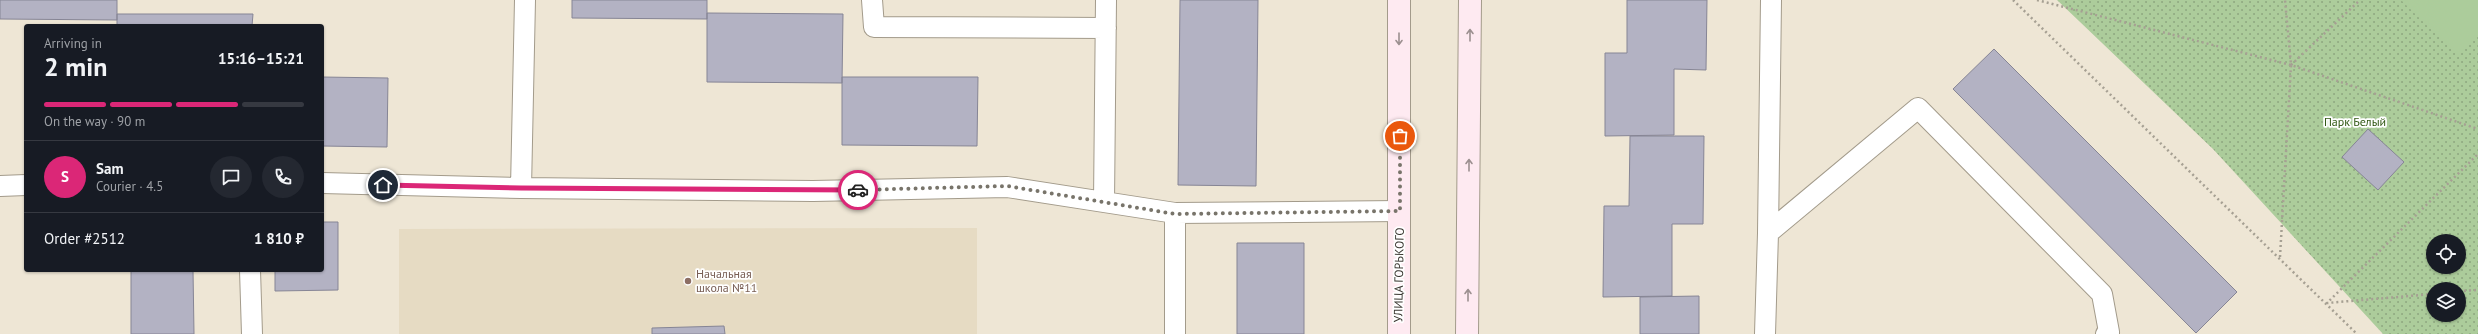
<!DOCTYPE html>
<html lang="en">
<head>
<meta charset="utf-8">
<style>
	:root { --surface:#171b24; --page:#242831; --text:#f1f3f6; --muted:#9ea1a6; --line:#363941; --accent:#db2777 }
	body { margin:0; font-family:"PT Sans",sans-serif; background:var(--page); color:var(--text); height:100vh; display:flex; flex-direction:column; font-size:15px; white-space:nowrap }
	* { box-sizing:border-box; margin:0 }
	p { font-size:13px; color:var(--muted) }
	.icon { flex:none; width:22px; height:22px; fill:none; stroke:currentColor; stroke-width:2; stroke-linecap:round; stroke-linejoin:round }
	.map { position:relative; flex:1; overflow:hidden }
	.details { position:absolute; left:24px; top:24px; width:300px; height:248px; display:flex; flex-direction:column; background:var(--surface); border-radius:4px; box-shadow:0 1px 3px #0004 }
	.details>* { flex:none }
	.fabs { position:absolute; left:2426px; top:234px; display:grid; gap:8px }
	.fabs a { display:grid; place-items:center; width:40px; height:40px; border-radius:50%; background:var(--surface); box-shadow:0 1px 3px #0004; font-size:20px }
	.pin { position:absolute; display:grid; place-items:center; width:34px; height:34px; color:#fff; margin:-17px; border:2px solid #fff; border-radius:50%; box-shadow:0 1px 4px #0007 }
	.courier { position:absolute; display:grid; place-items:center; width:40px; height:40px; margin:-20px; border:3px solid #db2777; border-radius:50%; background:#fff; color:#222; box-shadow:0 1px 5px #0007 }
	.summary em { font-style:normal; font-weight:700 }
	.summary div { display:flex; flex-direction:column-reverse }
	.summary { display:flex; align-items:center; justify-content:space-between; height:68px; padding:0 20px }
	h1 { font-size:26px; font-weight:700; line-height:30px }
	.bar { display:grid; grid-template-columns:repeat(4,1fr); gap:6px 4px; align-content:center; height:48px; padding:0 20px }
	.bar i { height:5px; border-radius:3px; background:var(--line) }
	.bar .active { background:var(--accent) }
	.bar p { grid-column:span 4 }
	.line { display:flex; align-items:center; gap:10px; padding:0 20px; border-top:1px solid var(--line) }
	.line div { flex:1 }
	.round { display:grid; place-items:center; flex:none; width:42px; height:42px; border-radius:21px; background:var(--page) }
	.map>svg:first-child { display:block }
</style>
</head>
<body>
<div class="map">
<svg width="2478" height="334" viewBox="0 0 2478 334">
	<defs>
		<pattern id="park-dots" width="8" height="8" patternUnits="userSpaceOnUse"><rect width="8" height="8" fill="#accc9b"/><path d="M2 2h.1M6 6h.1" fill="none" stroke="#8da67f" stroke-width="1.8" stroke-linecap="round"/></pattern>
	</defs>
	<rect width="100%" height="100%" fill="#eee6d5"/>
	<!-- built -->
	<path fill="#e6dbc3" d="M977 228V334H399V229Z"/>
	<!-- park -->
	<path fill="url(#park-dots)" fill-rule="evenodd" d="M2057 0H2478V334H2383L2213 149ZM2433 241H2459V267H2433ZM2433 289H2459V315H2433Z"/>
	<!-- garden -->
	<path fill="#accc9b" d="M2401 0H2478V35L2458 56Z"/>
	<!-- building -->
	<path fill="#b3b2c3" stroke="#868595" d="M0 0H117V20L0 19Z
		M572 0H707V19L572 18Z
		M1180 0H1258L1256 186 1178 185Z
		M1627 0H1707L1706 70 1674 69V135L1605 136V53H1627Z
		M707 13 843 14 842 83 707 82Z
		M117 14H253L252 26H117Z
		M1994 49 2237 292 2196 333 1953 89Z
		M322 77 388 78 387 147 322 146Z
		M842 77H978L977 146 842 145Z
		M2368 129 2404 162 2378 190 2342 157Z
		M1630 136H1704L1703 224H1672V296L1603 297 1604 206H1629Z
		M322 222H338V290L275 291V270H322Z
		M1237 243H1304V334H1237Z
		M131 270H193L194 334H131Z
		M1699 296V334H1640V297Z
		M724 326 725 334H652V328Z"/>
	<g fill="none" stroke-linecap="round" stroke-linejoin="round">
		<!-- lane casing -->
		<g stroke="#a39b8b" stroke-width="22">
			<path id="lane" d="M872 0 874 27 1106 28
				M1771 0 1768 233 1918 108 2102 294 2109 332 2106 334
				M322 183 521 188 813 191 1007 187 1175 213 1400 211
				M0 186 26 185
				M521 188 525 0
				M1104 202 1106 0
				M250 270 252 334
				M1175 334V213
				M1765 334 1768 233"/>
		</g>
		<!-- secondary casing -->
		<g stroke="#a39b8b" stroke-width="24">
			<path id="secondary" d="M1399 334V0
				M1467 334 1470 0"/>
		</g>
		<!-- path -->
		<path stroke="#a6a093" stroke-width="2.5" stroke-dasharray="2 3" stroke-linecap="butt" d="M2013 0 2357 334
			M2037 0 2291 65 2478 129
			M2291 65 2360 0
			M2280 257 2291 65 2285 0
			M2459 291 2478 290
			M2433 294 2327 303 2478 154"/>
		<!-- lane -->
		<use href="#lane" stroke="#fff" stroke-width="20"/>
		<!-- secondary -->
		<use href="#secondary" stroke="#feeaf1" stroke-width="22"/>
	</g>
	<!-- one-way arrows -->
	<defs><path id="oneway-shaft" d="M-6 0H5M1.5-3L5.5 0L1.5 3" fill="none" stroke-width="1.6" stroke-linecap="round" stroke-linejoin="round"/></defs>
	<g stroke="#9c9090">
		<use href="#oneway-shaft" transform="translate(1470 35) rotate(-90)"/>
		<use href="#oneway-shaft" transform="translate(1399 39) rotate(90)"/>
		<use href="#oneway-shaft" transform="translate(1469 165) rotate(-90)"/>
		<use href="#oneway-shaft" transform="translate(1468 295) rotate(-90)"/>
	</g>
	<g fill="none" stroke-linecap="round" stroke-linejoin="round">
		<!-- done -->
		<path stroke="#78746a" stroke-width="4" stroke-dasharray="0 7.2" d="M858 190 1007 186 1175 214 1400 211V136"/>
		<!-- route -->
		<path stroke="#db2777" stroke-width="5" d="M383 185 521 188 858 190"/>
	</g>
	<!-- markers -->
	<circle fill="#8d6e63" stroke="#fff" stroke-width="1.5" cx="688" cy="281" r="4"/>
	<g text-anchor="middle" stroke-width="3.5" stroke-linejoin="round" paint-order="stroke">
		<!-- park labels -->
		<g font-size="12" fill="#305713" stroke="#fff">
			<text x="2355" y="126">Парк Белый</text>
		</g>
		<!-- education labels -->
		<g font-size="12" fill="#785e54" stroke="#fff" text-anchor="start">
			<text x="696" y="278">Начальная<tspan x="696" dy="14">школа №11</tspan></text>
		</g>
		<!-- street labels -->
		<g font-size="12" fill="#393630" stroke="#fff">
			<text transform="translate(1399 275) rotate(-89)" y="4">УЛИЦА ГОРЬКОГО</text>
		</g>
	</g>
</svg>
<div class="fabs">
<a><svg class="icon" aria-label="locate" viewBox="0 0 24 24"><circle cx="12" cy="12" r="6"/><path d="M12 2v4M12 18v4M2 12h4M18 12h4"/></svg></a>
<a><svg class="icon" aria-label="layers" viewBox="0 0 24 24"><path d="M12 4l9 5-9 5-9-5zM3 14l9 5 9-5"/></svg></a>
</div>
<div class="pin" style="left:1400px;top:136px;background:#ea580c"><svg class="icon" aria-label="bag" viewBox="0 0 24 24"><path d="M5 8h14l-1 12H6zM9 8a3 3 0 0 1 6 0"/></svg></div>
<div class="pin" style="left:383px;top:185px;background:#1f2937"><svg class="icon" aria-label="home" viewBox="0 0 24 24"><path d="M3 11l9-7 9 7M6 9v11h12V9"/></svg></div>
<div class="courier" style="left:858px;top:190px"><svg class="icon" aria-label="car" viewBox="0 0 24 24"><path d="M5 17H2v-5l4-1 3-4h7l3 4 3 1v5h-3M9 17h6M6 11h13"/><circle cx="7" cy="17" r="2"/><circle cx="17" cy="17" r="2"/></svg></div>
<section class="details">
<div class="summary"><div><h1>2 min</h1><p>Arriving in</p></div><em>15:16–15:21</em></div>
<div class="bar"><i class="active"></i><i class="active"></i><i class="active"></i><i></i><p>On the way · 90 m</p></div>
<div class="line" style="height:72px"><b class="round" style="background:var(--accent);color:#fff">S</b><div><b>Sam</b><p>Courier · 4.5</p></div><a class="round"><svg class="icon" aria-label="chat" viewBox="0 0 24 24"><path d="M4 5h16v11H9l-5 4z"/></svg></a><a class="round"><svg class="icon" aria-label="phone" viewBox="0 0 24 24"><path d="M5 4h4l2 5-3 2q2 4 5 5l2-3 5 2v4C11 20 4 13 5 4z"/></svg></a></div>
<div class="line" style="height:52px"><div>Order #2512</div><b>1 810 ₽</b></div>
</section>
</div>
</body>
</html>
